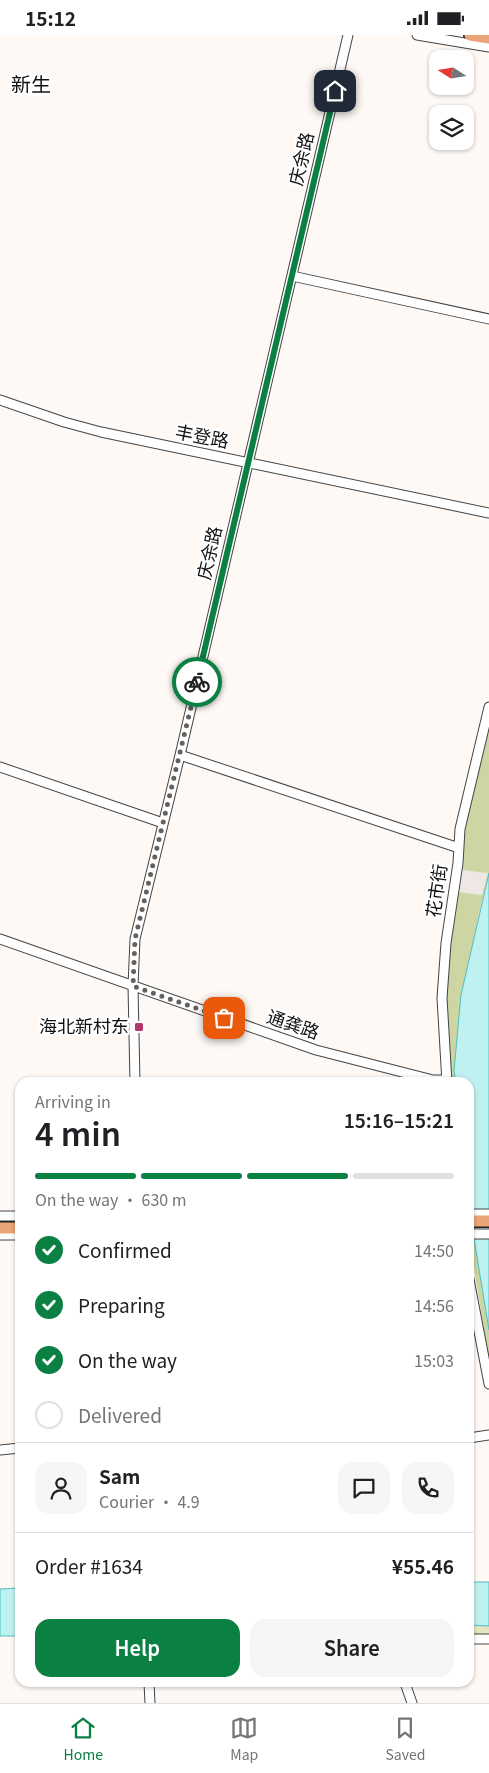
<!DOCTYPE html>
<html lang="en">
<head>
<meta charset="utf-8">
<style>
	:root { --surface:#fff; --page:#f6f6f6; --text:#202124; --muted:#757577; --line:#e0e0e0; --accent:#0b8043 }
	body { margin:0; font-family:Georgia,"Noto Sans SC",serif; background:var(--page); color:var(--text); height:100vh; display:flex; flex-direction:column; font-size:19px; white-space:nowrap }
	* { box-sizing:border-box; margin:0 }
	p { font-size:16px; color:var(--muted) }
	.icon { flex:none; width:28px; height:28px; fill:none; stroke:currentColor; stroke-width:2; stroke-linecap:round; stroke-linejoin:round }
	.map { position:relative; flex:1; overflow:hidden }
	.sheet { position:absolute; left:15px; top:1042px; width:459px; height:610px; display:flex; flex-direction:column; background:var(--surface); border-radius:15px; box-shadow:0 1px 4px #0004 }
	.sheet>* { flex:none }
	.needle { width:32px; rotate:282deg }
	.controls { position:absolute; left:429px; top:15px; display:grid; gap:10px }
	.controls a { display:grid; place-items:center; width:45px; height:45px; border-radius:10px; background:var(--surface); box-shadow:0 1px 4px #0004; font-size:25px }
	.pin { position:absolute; display:grid; place-items:center; width:42px; height:42px; color:#fff; margin:-21px; border-radius:10px; box-shadow:0 2px 8px #0006 }
	.courier { position:absolute; display:grid; place-items:center; width:50px; height:50px; margin:-25px; border:4px solid #0b8043; border-radius:50%; background:#fff; color:#222; box-shadow:0 1px 6px #0007 }
	.head em { font-style:normal; font-weight:600 }
	.head div { display:flex; flex-direction:column-reverse }
	.head { display:flex; align-items:center; justify-content:space-between; height:85px; padding:0 20px }
	h1 { font-size:32px; font-weight:600; line-height:38px }
	.bar { display:grid; grid-template-columns:repeat(4,1fr); gap:8px 5px; align-content:center; height:60px; padding:0 20px }
	.bar i { height:6px; border-radius:4px; background:var(--line) }
	.bar .current { background:var(--accent) }
	.bar p { grid-column:span 4 }
	.line { display:flex; align-items:center; gap:12px; padding:0 20px; border-top:1px solid var(--line) }
	.line div { flex:1 }
	.round { display:grid; place-items:center; flex:none; width:52px; height:52px; border-radius:15px; background:var(--page) }
	ol { padding:0 20px; list-style:none }
	li { display:flex; align-items:center; gap:15px; height:55px }
	li p { margin-inline-start:auto }
	li .icon { padding:5px; border-radius:50%; background:var(--accent); color:#fff; stroke-width:4 }
	li:last-child { color:var(--muted) }
	li i { width:28px; height:28px; border:2px solid var(--line); border-radius:50% }
	.action { display:flex; gap:10px; margin-top:auto; padding:10px 20px }
	.action a { flex:1; height:58px; border-radius:15px; background:var(--accent); color:#fff; font-size:20px; font-weight:600; line-height:58px; text-align:center }
	.action a+a { background:var(--page); color:var(--text) }
	.status { display:flex; justify-content:space-between; align-items:center; height:35px; padding:0 25px; background:var(--surface); direction:ltr }
	.status svg { height:14px; fill:currentColor }
	.tabs { display:flex; justify-content:space-around; align-items:center; height:70px; border-top:1px solid var(--line); background:var(--surface); font-size:14px; color:var(--muted) }
	.tabs a { display:grid; justify-items:center; gap:2px }
	.tabs .current { color:var(--accent) }
	.map>svg:first-child { display:block }
</style>
</head>
<body>
<div class="status"><b>15:12</b><svg viewBox="0 0 49 12"><path d="M0 12V9h3v3zM5 12V6h3v6zM10 12V3h3v9zM15 12V0h3v12zM26 1h20v11H26zM47 4h2v5h-2z"/></svg></div>
<div class="map">
<svg width="489" height="1668" viewBox="0 0 489 1668">
	<rect width="100%" height="100%" fill="#fef9f5"/>
	<!-- green -->
	<path fill="#e3e6c1" d="M469 1590 489 1591V1600H469Z"/>
	<!-- forest -->
	<path fill="#cdd6a2" d="M489 684V838L479 878 457 1003 454 1036 456 1047 451 1048 445 938 461 835 464 810 463 795Z
		M469 1173 489 1295V1325L469 1202Z"/>
	<!-- plaza -->
	<path fill="#efe7e3" d="M461 835 488 838 482 860 457 857Z"/>
	<!-- water -->
	<path fill="#bff1f0" stroke="#4dbfc1" d="M489 838V1295L469 1173V1048H456L454 1036 461 960Z
		M469 1547H489V1591L469 1590Z
		M20 1553V1601H0V1554Z"/>
	<g fill="none" stroke-linecap="round" stroke-linejoin="round">
		<!-- minor casing -->
		<g stroke="#444" stroke-width="11">
			<path id="minor" d="M417 0 489 12
				M292 241 489 284
				M0 365 64 387 101 397 489 478
				M180 720 459 813
				M0 732 163 788
				M0 904 316 1015 433 1045H447
				M135 1048 133 951 135 904 180 720 348 0
				M447 1048 442 963 446 908 458 828 460 794 489 672
				M469 1179H489
				M0 1181H20
				M469 1199H489
				M0 1200H20
				M469 1244 489 1349
				M469 1403 489 1400
				M0 1415 20 1413
				M469 1604H489
				M149 1648 150 1668
				M405 1648 412 1668"/>
		</g>
		<!-- major casing -->
		<g stroke="#222" stroke-width="14">
			<path id="major" d="M470 0 489 3
				M469 1186H489
				M0 1193H20"/>
		</g>
		<!-- minor -->
		<use href="#minor" stroke="#fff" stroke-width="9"/>
		<!-- major -->
		<use href="#major" stroke="#eba378" stroke-width="11"/>
	</g>
	<g fill="none" stroke-linecap="round" stroke-linejoin="round">
		<!-- done -->
		<path stroke="#646261" stroke-width="5" stroke-dasharray="0 9" d="M197 647 135 904 133 951 224 983"/>
		<!-- route -->
		<path stroke="#0b8043" stroke-width="6" d="M197 647 335 56"/>
	</g>
	<!-- markers -->
	<rect fill="#b4356c" stroke="#fff" stroke-width="2" x="134" y="987" width="10" height="10" rx="2.5"/>
	<g text-anchor="middle" stroke-width="5" stroke-linejoin="round" paint-order="stroke">
		<!-- street labels -->
		<g font-size="18" fill="#111" stroke="#fff">
			<text transform="translate(302 124) rotate(-77)" y="6">庆余路</text>
			<text transform="translate(202 402) rotate(11)" y="6">丰登路</text>
			<text transform="translate(210 518) rotate(-77)" y="6">庆余路</text>
			<text transform="translate(437 856) rotate(-82)" y="6">花市街</text>
			<text transform="translate(293 990) rotate(19)" y="6">通龚路</text>
		</g>
		<!-- poi labels -->
		<g font-size="18" fill="#111" stroke="#fff" text-anchor="end">
			<text x="129" y="998">海北新村东</text>
		</g>
		<!-- quarter labels -->
		<g font-size="20" fill="#111" stroke="#fff">
			<text x="31" y="57">新生</text>
		</g>
	</g>
</svg>
<div class="controls">
<a><svg class="needle" viewBox="-14 -14 28 28"><path d="M0-13l5 13h-10z" fill="#e53935"/><path d="M0 13l5-13h-10z" fill="#757577"/></svg></a>
<a><svg class="icon" aria-label="layers" viewBox="0 0 24 24"><path d="M12 4l9 5-9 5-9-5zM3 14l9 5 9-5"/></svg></a>
</div>
<div class="pin" style="left:224px;top:983px;background:#ea580c"><svg class="icon" aria-label="bag" viewBox="0 0 24 24"><path d="M5 8h14l-1 12H6zM9 8a3 3 0 0 1 6 0"/></svg></div>
<div class="pin" style="left:335px;top:56px;background:#1f2937"><svg class="icon" aria-label="home" viewBox="0 0 24 24"><path d="M3 11l9-7 9 7M6 9v11h12V9"/></svg></div>
<div class="courier" style="left:197px;top:647px"><svg class="icon" aria-label="bike" viewBox="0 0 24 24"><circle cx="6" cy="16" r="4"/><circle cx="18" cy="16" r="4"/><path d="M6 16l4-8h5l3 8M10 8l3 8H6M13 5h3"/></svg></div>
<section class="sheet">
<div class="head"><div><h1>4 min</h1><p>Arriving in</p></div><em>15:16–15:21</em></div>
<div class="bar"><i class="current"></i><i class="current"></i><i class="current"></i><i></i><p>On the way · 630 m</p></div>
<ol>
<li><svg class="icon" aria-label="check" viewBox="0 0 24 24"><path d="M5 12l5 5 9-10"/></svg>Confirmed<p>14:50</p></li>
<li><svg class="icon" aria-label="check" viewBox="0 0 24 24"><path d="M5 12l5 5 9-10"/></svg>Preparing<p>14:56</p></li>
<li><svg class="icon" aria-label="check" viewBox="0 0 24 24"><path d="M5 12l5 5 9-10"/></svg>On the way<p>15:03</p></li>
<li><i></i>Delivered</li>
</ol>
<div class="line" style="height:90px"><a class="round"><svg class="icon" aria-label="person" viewBox="0 0 24 24"><circle cx="12" cy="8" r="4"/><path d="M4 21q1-7 8-7t8 7"/></svg></a><div><b>Sam</b><p>Courier · 4.9</p></div><a class="round"><svg class="icon" aria-label="chat" viewBox="0 0 24 24"><path d="M4 5h16v11H9l-5 4z"/></svg></a><a class="round"><svg class="icon" aria-label="phone" viewBox="0 0 24 24"><path d="M5 4h4l2 5-3 2q2 4 5 5l2-3 5 2v4C11 20 4 13 5 4z"/></svg></a></div>
<div class="line" style="height:65px"><div>Order #1634</div><b>¥55.46</b></div>
<div class="action"><a>Help</a><a>Share</a></div>
</section>
</div>
<nav class="tabs">
<a class="current"><svg class="icon" aria-label="home" viewBox="0 0 24 24"><path d="M3 11l9-7 9 7M6 9v11h12V9"/></svg>Home</a>
<a><svg class="icon" aria-label="map" viewBox="0 0 24 24"><path d="M3 6l6-2 6 2 6-2v14l-6 2-6-2-6 2zM9 4v14M15 6v14"/></svg>Map</a>
<a><svg class="icon" aria-label="saved" viewBox="0 0 24 24"><path d="M7 4h10v16l-5-4-5 4z"/></svg>Saved</a>
</nav>
</body>
</html>
